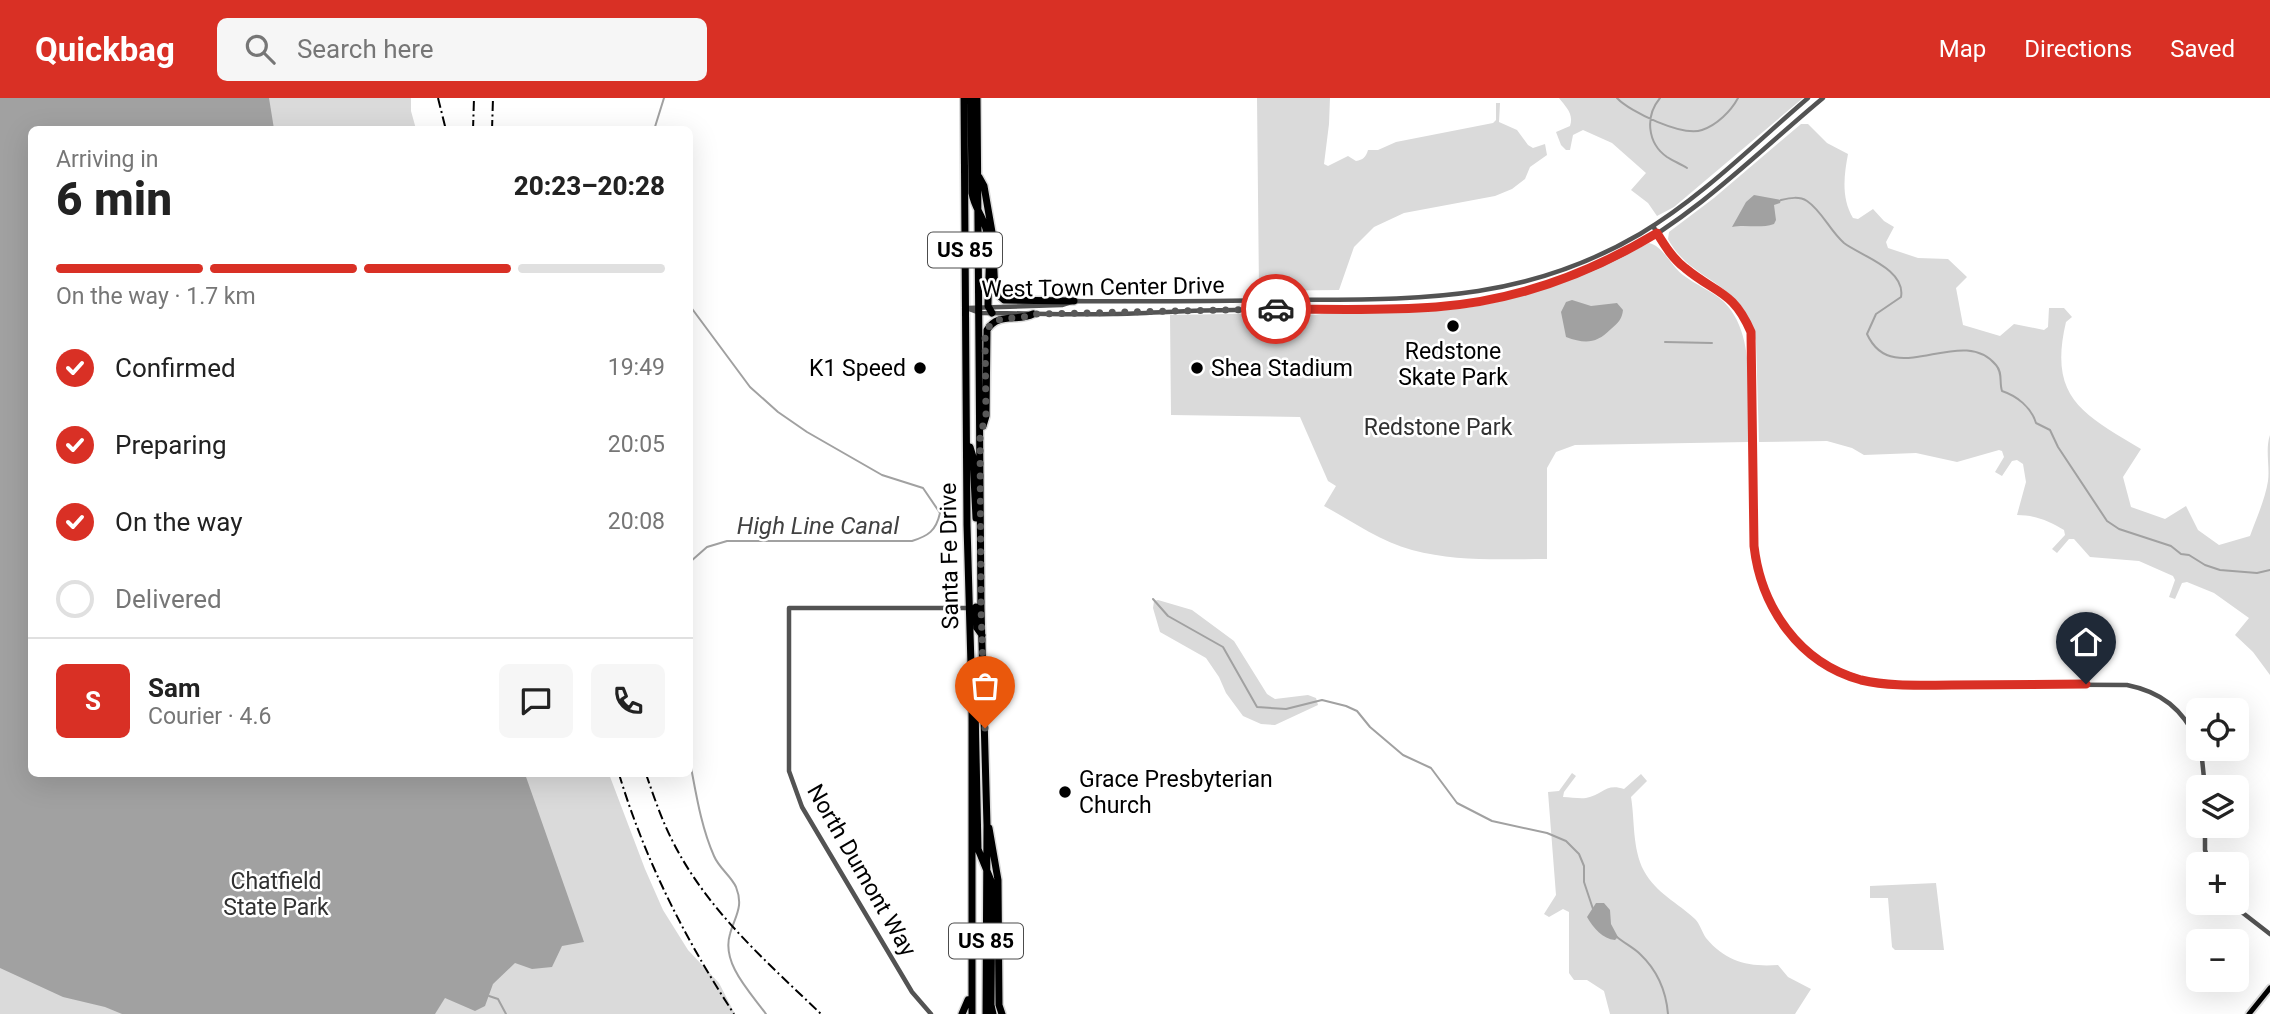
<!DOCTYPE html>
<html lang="en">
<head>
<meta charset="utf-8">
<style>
	:root { --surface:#fff; --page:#f6f6f6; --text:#222; --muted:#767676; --line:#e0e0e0; --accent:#d93025 }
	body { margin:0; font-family:Roboto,sans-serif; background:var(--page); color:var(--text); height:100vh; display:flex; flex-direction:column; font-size:26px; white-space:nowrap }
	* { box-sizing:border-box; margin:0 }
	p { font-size:23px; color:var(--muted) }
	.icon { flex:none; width:38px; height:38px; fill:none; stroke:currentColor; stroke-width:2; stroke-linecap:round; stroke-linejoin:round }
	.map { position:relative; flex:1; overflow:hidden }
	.details { position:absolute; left:28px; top:28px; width:665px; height:651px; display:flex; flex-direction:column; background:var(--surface); border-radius:10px; box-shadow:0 7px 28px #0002 }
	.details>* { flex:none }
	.tools { position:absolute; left:2186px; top:600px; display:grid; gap:14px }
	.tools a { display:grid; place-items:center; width:63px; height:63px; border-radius:10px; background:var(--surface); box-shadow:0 7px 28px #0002; font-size:35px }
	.pin { position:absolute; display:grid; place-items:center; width:60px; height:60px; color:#fff; margin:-72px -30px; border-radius:50% 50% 50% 0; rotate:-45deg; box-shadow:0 0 7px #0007 }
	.pin .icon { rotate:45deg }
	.courier { position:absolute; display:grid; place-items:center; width:70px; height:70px; margin:-35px; border:5px solid #d93025; border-radius:50%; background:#fff; color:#222; box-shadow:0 2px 9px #0007 }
	.headline em { font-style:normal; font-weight:800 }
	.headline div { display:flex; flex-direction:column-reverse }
	.headline { display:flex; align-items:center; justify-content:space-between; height:119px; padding:0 28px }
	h1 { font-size:46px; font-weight:800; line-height:52px }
	.bar { display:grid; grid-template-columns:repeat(4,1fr); gap:10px 7px; align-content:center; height:84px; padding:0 28px }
	.bar i { height:9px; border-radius:5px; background:var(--line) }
	.bar .selected { background:var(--accent) }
	.bar p { grid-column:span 4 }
	.line { display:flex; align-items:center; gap:18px; padding:0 28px; border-top:2px solid var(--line) }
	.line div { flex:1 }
	.round { display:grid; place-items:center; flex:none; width:74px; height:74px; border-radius:10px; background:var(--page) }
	ol { padding:0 28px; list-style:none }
	li { display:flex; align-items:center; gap:21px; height:77px }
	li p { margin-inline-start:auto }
	li .icon { padding:7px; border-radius:50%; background:var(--accent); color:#fff; stroke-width:4 }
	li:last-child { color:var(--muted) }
	li i { width:38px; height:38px; border:4px solid var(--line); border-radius:50% }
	header { display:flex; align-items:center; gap:42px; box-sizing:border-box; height:98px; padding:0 35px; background:var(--accent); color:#fff }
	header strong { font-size:33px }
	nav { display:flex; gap:38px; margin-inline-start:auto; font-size:24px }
	.search { width:490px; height:63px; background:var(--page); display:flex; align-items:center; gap:18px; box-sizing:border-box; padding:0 24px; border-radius:10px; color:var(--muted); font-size:26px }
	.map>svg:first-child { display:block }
</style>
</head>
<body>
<header>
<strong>Quickbag</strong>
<div class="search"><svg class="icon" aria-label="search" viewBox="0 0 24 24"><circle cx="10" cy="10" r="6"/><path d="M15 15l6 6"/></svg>Search here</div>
<nav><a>Map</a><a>Directions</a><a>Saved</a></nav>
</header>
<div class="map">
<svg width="2270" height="916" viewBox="0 0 2270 916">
	<rect width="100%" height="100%" fill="#fff"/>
	<!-- green -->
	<path fill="#dadada" d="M0 0H411V13L416 31 32 32V676H609L645 771 663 812 688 852 719 885 735 916H0Z
		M1257 0H1330L1329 26 1324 66 1328 68 1348 58 1356 63C1363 62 1366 59 1368 52H1378L1396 44 1493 25 1496 22V5H1500L1499 24 1517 32 1528 47 1533 50 1545 46 1547 57 1530 69 1525 81 1512 91 1495 98 1404 115 1374 129 1354 149 1339 192 1259 193Z
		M1559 0H1803L1674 109 1657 118 1648 105 1631 92 1646 75 1612 45 1583 32 1573 37 1570 52H1566L1561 47 1556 34 1570 28C1574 16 1566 9 1559 0Z
		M1801 26H1808L1827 45 1848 56C1844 77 1841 100 1853 120L1858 121 1873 111 1884 123 1894 129 1886 144 1888 150 1918 160 1948 161 1967 179 1956 190 1963 227 2000 238 2014 226 2044 232 2048 229 2049 210H2064L2072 219 2066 224C2048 300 2083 316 2141 351L2123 379 2131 409 2165 421 2186 408 2198 432 2219 447 2250 438C2256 421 2265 402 2268 383 2270 369 2265 351 2270 337V577L2253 554 2235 537 2249 520 2214 495 2187 484 2182 485 2175 501 2169 499 2175 482 2173 478 2139 463 2090 459 2074 441H2069L2057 455 2052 451 2065 437 2064 432C2049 423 2035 417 2017 417L2026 384 2023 366 2017 362 2012 363 2002 378 1995 374 2004 359 2002 353 1999 352 1957 364 1916 355 1864 357 1852 350 1827 343 1759 344 1756 243C1752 231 1749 218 1741 208 1719 180 1686 175 1668 141L1669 134 1714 100Z
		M1649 145C1663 148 1671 168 1683 177 1696 187 1712 193 1724 204 1757 237 1747 300 1748 344L1575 347 1556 354 1547 370V461C1501 461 1457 464 1412 452 1381 444 1352 423 1324 408L1336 388 1328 383 1300 319 1171 317 1170 217 1292 215 1315 217 1327 215C1375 215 1424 216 1472 209 1535 198 1593 175 1649 145Z
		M1158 502 1192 512 1234 543 1267 596 1275 601 1308 597 1316 600 1318 607 1275 627 1261 626 1243 618 1226 595 1219 579 1206 560 1160 534 1153 510 1154 503Z
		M1572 675 1576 678 1564 694 1563 699C1571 699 1579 701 1586 700 1603 697 1605 685 1624 691L1641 676 1647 683 1631 699C1635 723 1632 750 1644 773 1656 795 1678 805 1695 821 1700 826 1702 834 1706 840 1726 864 1748 869 1778 867L1788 879 1811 891 1795 916H1610L1604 893 1587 882H1574L1569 875V814L1563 811 1549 819 1544 816 1556 797 1548 694 1559 693Z
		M1936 785 1944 852H1895L1892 849 1888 800H1870V788Z"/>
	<!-- water -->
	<path fill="#a1a1a1" d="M0 0H269L274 31 32 32V676H525L584 844 562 848 552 869 532 871 515 865 493 886 485 908 475 913 445 900 435 916H122L105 909 63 899 0 870Z
		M1754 97 1781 102 1780 105 1774 107 1776 122 1774 126C1759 131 1746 126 1732 129L1746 104Z
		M1572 202 1591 208 1617 205 1623 212C1622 221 1618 225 1611 231 1596 246 1585 246 1566 239L1561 214 1566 204Z
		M1596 805H1604L1610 812 1611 826 1618 839 1615 842C1603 841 1593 830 1587 819Z"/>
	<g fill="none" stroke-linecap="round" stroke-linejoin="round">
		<!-- stream -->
		<path stroke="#a1a1a1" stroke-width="2" d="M1617 0C1630 14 1683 39 1702 32 1717 27 1731 13 1738 0
			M1660 0C1645 18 1647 45 1667 59 1673 63 1681 66 1687 70
			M654 32 664 0
			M1781 102C1790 100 1799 98 1807 103 1822 113 1830 133 1844 145 1861 158 1906 171 1901 199L1876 216 1867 236C1893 293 1961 225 1996 267 2003 275 1999 284 2002 293 2017 298 2031 309 2036 325L2050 332 2058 349 2107 423 2119 431 2171 448 2181 456 2189 457 2205 467 2220 472 2257 475 2270 472
			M690 208 750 289 778 314 807 334 882 377 923 390 940 415C936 433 928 438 912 443H727L707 449 690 464
			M1665 244 1712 245
			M1153 501 1168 518 1223 549 1257 609 1286 611 1322 602 1346 608 1357 613 1370 629 1403 657 1431 670 1457 705 1492 723 1547 735 1566 743 1579 756 1584 768V784L1593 811
			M690 664C696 695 701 729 714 758 719 770 731 778 736 789 744 809 735 818 730 836 721 865 750 894 766 916
			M1617 839C1624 845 1634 850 1640 856 1658 873 1666 892 1668 916
			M489 898 498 901 506 916"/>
		<!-- major casing -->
		<g stroke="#dbdbdb" stroke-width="9">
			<path id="major" d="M2249 916 2270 890"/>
		</g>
		<!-- highway casing -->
		<g stroke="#dbdbdb" stroke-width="10">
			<path id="highway" d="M964 0 967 427 972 603V916
				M971 0 972 95C974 109 983 118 986 131 992 155 988 183 988 208L992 215
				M977 0 981 510 987 727 986 916
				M979 79 984 88 992 134 995 194 1004 202 1074 203
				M983 328 986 318 987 232C998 214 1017 224 1033 216
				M970 349 973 359 976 420
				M976 509 977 530 982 537
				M975 607 978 751 992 785 991 907 993 916
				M989 730 998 782 999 907 1002 916
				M962 916 968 902"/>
		</g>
		<!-- minor -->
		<path stroke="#535353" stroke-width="4.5" d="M1653 128C1662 143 1671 160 1686 171 1716 195 1734 195 1751 234L1754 448C1763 524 1810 574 1886 586L2127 587C2162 594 2182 611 2198 643
			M966 210 980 215C1024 215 1068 217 1113 216 1153 215 1194 212 1234 212 1368 211 1501 221 1623 156 1699 115 1758 54 1823 0
			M967 210 1062 207 1074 203C1144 204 1215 203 1286 202 1416 201 1522 205 1640 136 1702 99 1753 47 1808 0
			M2201 651 2205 690
			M2205 728V752L2210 766
			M2230 805 2270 836
			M931 916 912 894 802 709 789 673V510H969"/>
		<!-- major -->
		<use href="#major" stroke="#000" stroke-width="5"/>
		<!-- highway -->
		<use href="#highway" stroke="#000" stroke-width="7"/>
		<!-- rail -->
		<path stroke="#000" stroke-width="2" stroke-dasharray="10 3.5 2 3.5" stroke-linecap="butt" d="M438 0 446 32
			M473 32 474 0
			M492 32 493 0
			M619 676C645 762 685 841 734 916
			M646 676C654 699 662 723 674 746 709 814 767 864 821 916"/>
	</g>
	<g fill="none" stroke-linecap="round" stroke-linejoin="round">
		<!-- done -->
		<path stroke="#595959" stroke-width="7" stroke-dasharray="0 12.6" d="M985 630 981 510 980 338 986 317 985 238C992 212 1015 225 1033 216L1276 211"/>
		<!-- route -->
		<path stroke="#d93025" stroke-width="9" d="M1276 211C1329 211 1383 213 1436 209 1516 203 1589 176 1657 135 1665 148 1673 161 1685 170 1716 196 1733 192 1751 234L1754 448C1761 509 1799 565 1861 582 1891 589 1922 587 1952 587 1997 587 2042 586 2086 586"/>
	</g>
	<!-- markers -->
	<g fill="#000" stroke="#fff" stroke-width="2.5">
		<circle cx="1453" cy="228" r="7"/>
		<circle cx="920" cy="270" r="7"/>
		<circle cx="1197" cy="270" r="7"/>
		<circle cx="1065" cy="694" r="7"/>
	</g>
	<g text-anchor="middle" stroke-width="5" stroke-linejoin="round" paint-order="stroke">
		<!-- shield labels -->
		<g fill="#fff" stroke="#4c4c4c" stroke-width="2">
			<rect x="928" y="134.5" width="74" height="35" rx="5"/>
			<rect x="949" y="825.5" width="74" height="35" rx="5"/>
		</g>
		<g font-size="21" font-weight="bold" fill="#000">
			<text x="965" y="159">US 85</text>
			<text x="986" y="850">US 85</text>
		</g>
		<!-- street labels -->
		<g font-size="23" fill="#000" stroke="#fff">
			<text transform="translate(1103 189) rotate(-1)" y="8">West Town Center Drive</text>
			<text transform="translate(949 458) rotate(-91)" y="8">Santa Fe Drive</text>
			<text transform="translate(862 772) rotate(60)" y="8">North Dumont Way</text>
		</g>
		<!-- poi labels -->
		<g font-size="23" fill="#000" stroke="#fff" text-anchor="start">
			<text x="1453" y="261" text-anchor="middle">Redstone<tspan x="1453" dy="26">Skate Park</tspan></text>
			<text x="906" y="278" text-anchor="end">K1 Speed</text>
			<text x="1211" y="278">Shea Stadium</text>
			<text x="1079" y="689">Grace Presbyterian<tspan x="1079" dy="26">Church</tspan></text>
		</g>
		<!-- park labels -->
		<g font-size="23" fill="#313131" stroke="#fff">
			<text x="1438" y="337">Redstone Park</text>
			<text x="276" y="791">Chatfield<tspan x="276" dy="26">State Park</tspan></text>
		</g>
		<!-- water labels -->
		<g font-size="24" font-style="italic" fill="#424242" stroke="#fff">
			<text x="818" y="436">High Line Canal</text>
		</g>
	</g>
</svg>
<div class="tools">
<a><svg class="icon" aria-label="locate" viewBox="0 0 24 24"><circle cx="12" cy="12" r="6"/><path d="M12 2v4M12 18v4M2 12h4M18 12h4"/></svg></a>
<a><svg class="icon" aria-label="layers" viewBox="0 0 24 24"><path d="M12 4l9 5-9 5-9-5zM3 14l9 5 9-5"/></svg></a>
<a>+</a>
<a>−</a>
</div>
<div class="pin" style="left:985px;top:630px;background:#ea580c"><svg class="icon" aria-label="bag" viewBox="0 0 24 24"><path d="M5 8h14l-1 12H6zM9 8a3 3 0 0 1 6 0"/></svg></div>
<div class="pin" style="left:2086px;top:586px;background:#1f2937"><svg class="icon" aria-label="home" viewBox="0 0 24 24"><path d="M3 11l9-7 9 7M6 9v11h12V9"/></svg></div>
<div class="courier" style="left:1276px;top:211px"><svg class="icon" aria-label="car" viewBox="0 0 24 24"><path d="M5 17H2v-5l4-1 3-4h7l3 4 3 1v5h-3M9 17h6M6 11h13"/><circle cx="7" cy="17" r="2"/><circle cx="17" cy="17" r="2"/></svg></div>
<section class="details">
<div class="headline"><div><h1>6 min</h1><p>Arriving in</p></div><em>20:23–20:28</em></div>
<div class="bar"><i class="selected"></i><i class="selected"></i><i class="selected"></i><i></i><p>On the way · 1.7 km</p></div>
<ol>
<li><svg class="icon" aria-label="check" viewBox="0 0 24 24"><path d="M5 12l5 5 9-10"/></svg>Confirmed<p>19:49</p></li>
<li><svg class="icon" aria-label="check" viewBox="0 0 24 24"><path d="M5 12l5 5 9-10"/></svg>Preparing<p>20:05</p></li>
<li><svg class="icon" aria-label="check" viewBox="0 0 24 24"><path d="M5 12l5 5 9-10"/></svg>On the way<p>20:08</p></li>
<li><i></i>Delivered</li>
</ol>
<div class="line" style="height:126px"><b class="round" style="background:var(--accent);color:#fff">S</b><div><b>Sam</b><p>Courier · 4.6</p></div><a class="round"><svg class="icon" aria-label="chat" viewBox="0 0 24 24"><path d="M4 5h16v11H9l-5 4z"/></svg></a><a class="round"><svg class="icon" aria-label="phone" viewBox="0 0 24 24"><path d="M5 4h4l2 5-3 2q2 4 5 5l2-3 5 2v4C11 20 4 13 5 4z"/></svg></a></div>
</section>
</div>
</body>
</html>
